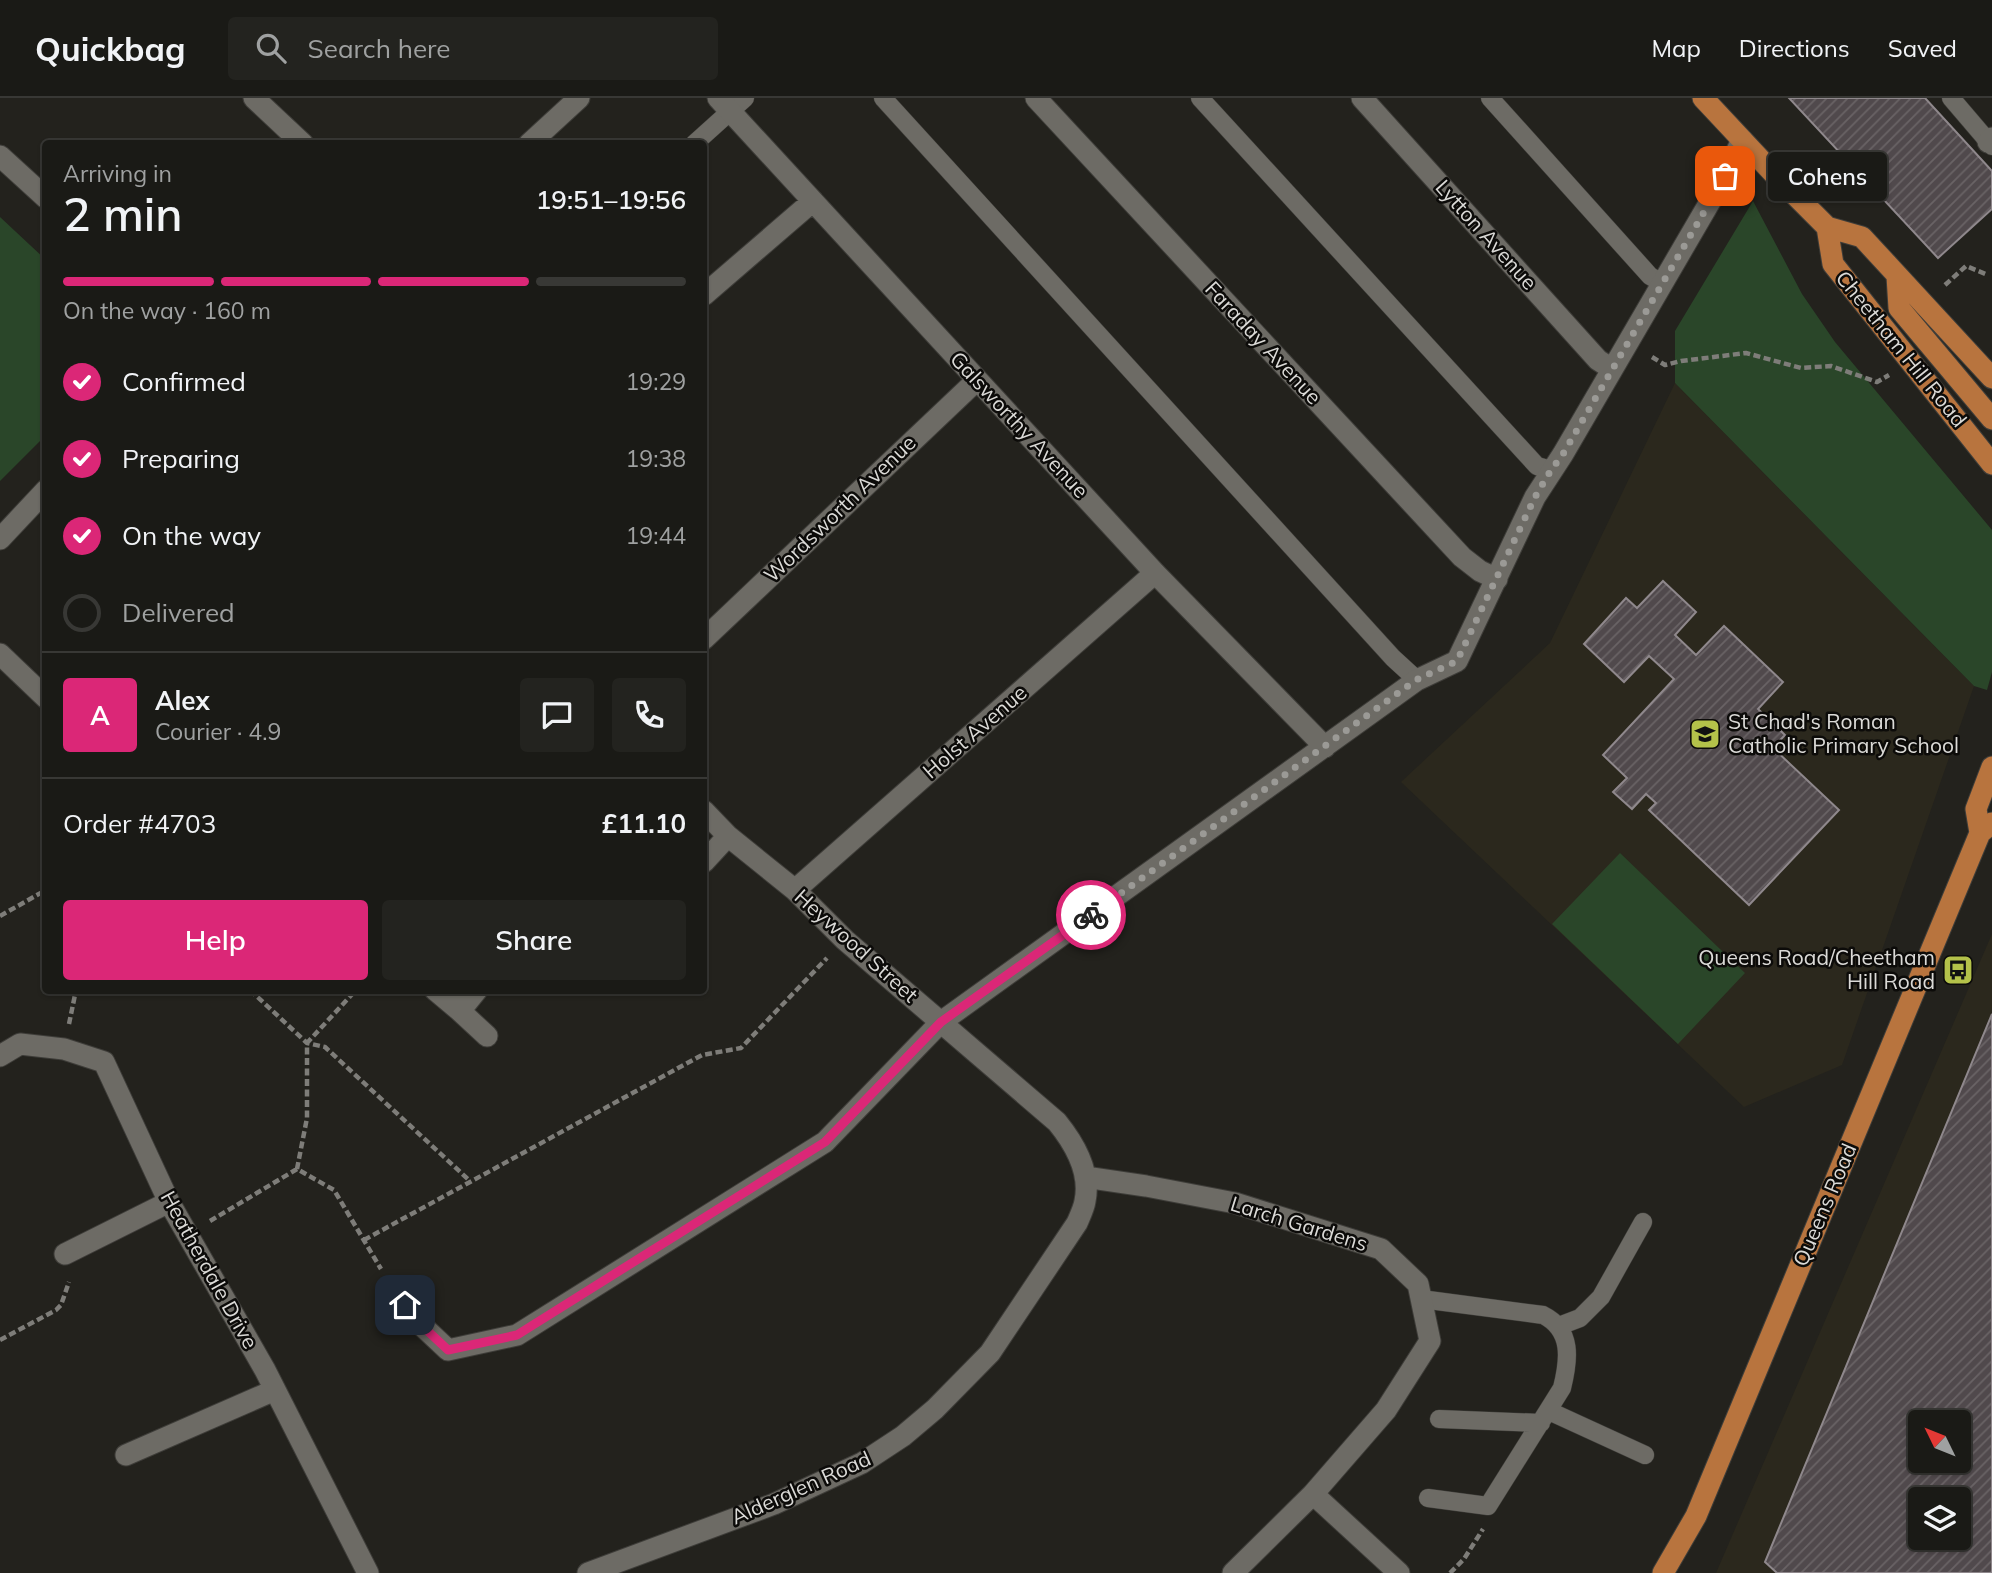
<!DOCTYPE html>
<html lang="en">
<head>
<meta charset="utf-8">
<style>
	:root { --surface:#1a1a16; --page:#23231f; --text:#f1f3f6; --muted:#9fa1a1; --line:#383835; --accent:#db2777 }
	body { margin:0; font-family:Mulish,sans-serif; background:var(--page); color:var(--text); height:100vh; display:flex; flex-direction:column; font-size:26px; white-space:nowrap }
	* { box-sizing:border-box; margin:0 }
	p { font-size:23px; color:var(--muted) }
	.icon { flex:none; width:38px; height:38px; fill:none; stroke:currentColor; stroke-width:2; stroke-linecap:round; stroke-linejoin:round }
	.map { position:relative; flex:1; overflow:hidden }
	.details { position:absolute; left:42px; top:42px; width:665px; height:854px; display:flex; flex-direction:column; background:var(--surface); border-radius:7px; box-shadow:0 2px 5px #0004,0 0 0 2px var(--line) }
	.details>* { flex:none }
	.needle { width:46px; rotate:313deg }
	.buttons { position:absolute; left:1908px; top:1312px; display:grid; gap:14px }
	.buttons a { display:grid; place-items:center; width:63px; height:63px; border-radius:7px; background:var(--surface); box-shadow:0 2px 5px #0004,0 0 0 2px var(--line); font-size:35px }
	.pin { position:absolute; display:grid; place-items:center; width:60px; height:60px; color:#fff; margin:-30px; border-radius:14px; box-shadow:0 4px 10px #0006 }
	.courier { position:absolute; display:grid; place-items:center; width:70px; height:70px; margin:-35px; border:5px solid #db2777; border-radius:50%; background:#fff; color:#222; box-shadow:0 2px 9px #0007 }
	.bubble { position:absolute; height:49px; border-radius:7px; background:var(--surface); box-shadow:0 2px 5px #0004,0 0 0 2px var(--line); font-size:23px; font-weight:600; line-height:49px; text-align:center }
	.summary em { font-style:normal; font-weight:600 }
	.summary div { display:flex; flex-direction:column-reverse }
	.summary { display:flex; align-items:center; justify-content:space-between; height:119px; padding:0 21px }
	h1 { font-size:46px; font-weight:600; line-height:52px }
	.bar { display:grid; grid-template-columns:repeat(4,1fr); gap:10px 7px; align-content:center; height:84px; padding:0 21px }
	.bar i { height:9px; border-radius:5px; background:var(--line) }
	.bar .current { background:var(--accent) }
	.bar p { grid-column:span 4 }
	.line { display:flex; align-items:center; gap:18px; padding:0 21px; border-top:2px solid var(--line) }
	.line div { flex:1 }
	.round { display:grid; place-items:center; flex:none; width:74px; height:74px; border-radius:7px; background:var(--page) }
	ol { padding:0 21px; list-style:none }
	li { display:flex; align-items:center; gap:21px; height:77px }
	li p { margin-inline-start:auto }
	li .icon { padding:7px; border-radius:50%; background:var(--accent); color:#fff; stroke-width:4 }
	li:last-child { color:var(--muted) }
	li i { width:38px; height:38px; border:4px solid var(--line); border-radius:50% }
	.button { display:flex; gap:14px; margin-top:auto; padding:14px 21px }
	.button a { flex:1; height:80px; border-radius:7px; background:var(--accent); color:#fff; font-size:28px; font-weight:600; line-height:80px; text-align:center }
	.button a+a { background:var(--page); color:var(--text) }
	header { display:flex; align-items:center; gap:42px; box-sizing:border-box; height:98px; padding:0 35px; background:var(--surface); border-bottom:2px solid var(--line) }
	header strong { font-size:33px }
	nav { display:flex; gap:38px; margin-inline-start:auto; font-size:24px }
	.search { width:490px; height:63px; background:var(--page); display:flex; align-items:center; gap:18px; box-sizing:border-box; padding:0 24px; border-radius:7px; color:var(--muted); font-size:26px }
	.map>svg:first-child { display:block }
</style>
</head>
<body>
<header>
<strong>Quickbag</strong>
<div class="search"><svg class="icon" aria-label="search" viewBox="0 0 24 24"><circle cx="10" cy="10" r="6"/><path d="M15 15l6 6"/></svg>Search here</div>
<nav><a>Map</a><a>Directions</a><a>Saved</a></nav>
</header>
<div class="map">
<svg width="1992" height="1475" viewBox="0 0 1992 1475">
	<defs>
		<pattern id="building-hatch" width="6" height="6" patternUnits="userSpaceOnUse" patternTransform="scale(1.75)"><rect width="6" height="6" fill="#50494c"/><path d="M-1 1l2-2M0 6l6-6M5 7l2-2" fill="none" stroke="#696365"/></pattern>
	</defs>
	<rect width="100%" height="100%" fill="#23221d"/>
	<!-- built -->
	<path fill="#2b281d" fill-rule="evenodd" d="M1675 285 1974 588 1842 967 1744 1009 1401 684 1550 545Z
		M1992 836V1475H1716ZM1920 1325H1958V1363H1920ZM1920 1402H1958V1440H1920Z"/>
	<!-- green -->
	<path fill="#2a4629" d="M1753 103 1802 196 1835 244 1992 432V574L1987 592 1974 588 1675 285V233Z
		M0 119 46 162 45 338 0 383Z
		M1620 755 1745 875 1678 946 1552 826Z"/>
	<!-- building -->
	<path fill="url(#building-hatch)" stroke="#8f888c" stroke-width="2" fill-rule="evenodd" d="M1789 0H1925L1992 73V111L1938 160Z
		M1663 483 1696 514 1675 537 1696 557 1724 528 1783 584 1758 611 1785 637 1773 650 1839 712 1749 807 1649 712 1656 705 1646 696 1632 711 1613 694 1627 680 1603 657 1674 581 1649 558 1624 584 1584 546 1626 500 1637 510Z
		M1992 916V1475H1777L1765 1464ZM1920 1325H1958V1363H1920ZM1920 1402H1958V1440H1920Z"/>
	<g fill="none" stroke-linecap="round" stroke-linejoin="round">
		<!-- service casing -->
		<g stroke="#3e3d39" stroke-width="19">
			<path id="service" d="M883 0 1393 560 1417 582
				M1200 0 1537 368 1551 372
				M1490 0 1650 178 1662 185
				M1951 0 1992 48
				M694 46 745 0
				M1421 1201 1543 1217C1573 1232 1569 1262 1562 1290L1488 1408 1428 1400
				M1559 1228 1580 1220 1601 1199 1643 1124
				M1549 1313 1645 1357
				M1439 1321 1541 1325"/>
		</g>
		<!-- minor casing -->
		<g stroke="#3e3d39" stroke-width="23">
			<path id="minor" d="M254 0 303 46
				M718 0 1155 475 1325 649
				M1036 0 1462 459 1480 473 1497 481
				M1362 0 1598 262 1612 271
				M1988 44 1992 40
				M529 46 579 0
				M0 58 46 100
				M704 197 813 103
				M0 441 46 392
				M704 541 977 282
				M0 556 46 600
				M704 764 728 738
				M795 792 1155 475
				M435 892 460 913 477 892
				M460 913 487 938
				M0 958 20 946 64 951 104 964 169 1104 265 1272 368 1475
				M1085 1079 1146 1088 1235 1105 1381 1151 1418 1186 1430 1243 1386 1312 1313 1396 1399 1475
				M65 1156 169 1104
				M395 1192 416 1222 448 1252 517 1237 825 1044 941 924 1417 582 1457 563 1535 399 1563 356 1725 78 1742 42
				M126 1357 275 1292
				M588 1475 774 1406 862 1365 903 1338 935 1311 990 1255 1077 1125C1080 1118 1084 1110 1085 1103 1091 1074 1074 1045 1057 1024L845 842 795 792 728 738 704 713
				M1233 1475 1313 1396"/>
		</g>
		<!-- trunk casing -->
		<g stroke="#3e3d39" stroke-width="23">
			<path id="trunk" d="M1703 0 1776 78 1827 129 1862 139 1992 280
				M1827 129 1833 166 1992 366
				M1897 178 1899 210 1992 321
				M1980 735 1976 711 1992 669
				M1663 1475 1696 1418 1980 735 1992 725"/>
		</g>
		<!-- path -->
		<path stroke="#7e7d79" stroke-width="4.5" stroke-dasharray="7 3.5" stroke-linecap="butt" d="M1945 187 1966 168 1988 177
			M1652 259 1665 267 1681 263 1746 255 1801 270 1831 268 1877 284 1889 277
			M0 818 46 792
			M250 892 307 945 325 949 470 1083
			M69 926 76 892
			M297 1071 307 1020V945L356 892
			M210 1123 297 1071 334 1092 381 1171
			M364 1142 702 957 741 950 827 860
			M0 1242 56 1212 61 1207 69 1184
			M1450 1475 1464 1461 1483 1431"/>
		<!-- service -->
		<use href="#service" stroke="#6d6b65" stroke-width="18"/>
		<!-- minor -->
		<use href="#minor" stroke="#6d6b65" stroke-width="21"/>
		<!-- trunk -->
		<use href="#trunk" stroke="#b8743e" stroke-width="21"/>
	</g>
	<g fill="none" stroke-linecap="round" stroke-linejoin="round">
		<!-- done -->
		<path stroke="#9b9a96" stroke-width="7" stroke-dasharray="0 12.6" d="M1091 817 1416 582 1457 563 1535 399 1551 372 1563 356 1725 78"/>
		<!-- route -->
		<path stroke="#db2777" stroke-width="9" d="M405 1207 416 1222 448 1252 517 1237 825 1044 941 924 1091 817"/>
	</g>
	<!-- icons -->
	<defs>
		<g id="school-square" transform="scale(1.575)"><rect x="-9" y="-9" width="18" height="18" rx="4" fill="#b4c24a" stroke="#0c0b09"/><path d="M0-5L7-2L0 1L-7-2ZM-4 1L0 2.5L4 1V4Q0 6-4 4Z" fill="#111"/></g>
		<g id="bus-square" transform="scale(1.575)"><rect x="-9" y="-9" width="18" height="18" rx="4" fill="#b4c24a" stroke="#0c0b09"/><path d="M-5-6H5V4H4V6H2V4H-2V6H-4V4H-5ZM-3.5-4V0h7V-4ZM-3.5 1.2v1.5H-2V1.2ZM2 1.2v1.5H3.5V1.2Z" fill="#111"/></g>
	</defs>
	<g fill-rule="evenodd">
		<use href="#school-square" x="1705" y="636"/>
		<use href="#bus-square" x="1958" y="872"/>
	</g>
	<g text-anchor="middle" stroke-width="5" stroke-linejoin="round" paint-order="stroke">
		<!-- street labels -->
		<g font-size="21" fill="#dbdad7" stroke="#0c0b09">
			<text transform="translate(1486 137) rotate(48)" y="7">Lytton Avenue</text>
			<text transform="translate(1263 245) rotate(47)" y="7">Faraday Avenue</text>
			<text transform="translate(1901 251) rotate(51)" y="7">Cheetham Hill Road</text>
			<text transform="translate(1019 327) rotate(47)" y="7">Galsworthy Avenue</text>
			<text transform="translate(840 411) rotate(-44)" y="7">Wordsworth Avenue</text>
			<text transform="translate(975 634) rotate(-41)" y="7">Holst Avenue</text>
			<text transform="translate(856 848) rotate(42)" y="7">Heywood Street</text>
			<text transform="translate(1825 1107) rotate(-67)" y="7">Queens Road</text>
			<text transform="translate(1299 1126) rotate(17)" y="7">Larch Gardens</text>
			<text transform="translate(209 1172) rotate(61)" y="7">Heatherdale Drive</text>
			<text transform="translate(801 1390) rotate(-24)" y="7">Alderglen Road</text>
		</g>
		<!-- poi labels -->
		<g font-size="21" fill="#dbdad7" stroke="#0c0b09" text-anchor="start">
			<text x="1728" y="631">St Chad's Roman<tspan x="1728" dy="24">Catholic Primary School</tspan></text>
			<text x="1935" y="867" text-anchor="end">Queens Road/Cheetham<tspan x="1935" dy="24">Hill Road</tspan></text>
		</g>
	</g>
</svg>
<div class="buttons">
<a><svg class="needle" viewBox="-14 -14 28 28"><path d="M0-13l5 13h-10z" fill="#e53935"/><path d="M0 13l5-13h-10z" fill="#9fa1a1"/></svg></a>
<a><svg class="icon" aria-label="layers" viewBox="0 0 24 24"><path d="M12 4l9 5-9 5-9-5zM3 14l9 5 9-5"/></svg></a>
</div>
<div class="pin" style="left:1725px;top:78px;background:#ea580c"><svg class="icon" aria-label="bag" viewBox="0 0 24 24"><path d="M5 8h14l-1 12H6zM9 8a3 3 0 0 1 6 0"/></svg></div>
<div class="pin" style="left:405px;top:1207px;background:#1f2937"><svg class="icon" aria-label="home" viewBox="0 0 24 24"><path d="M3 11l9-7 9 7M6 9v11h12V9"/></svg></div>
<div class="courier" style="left:1091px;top:817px"><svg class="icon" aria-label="bike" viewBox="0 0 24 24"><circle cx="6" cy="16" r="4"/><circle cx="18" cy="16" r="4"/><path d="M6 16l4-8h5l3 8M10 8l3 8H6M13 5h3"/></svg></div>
<div class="bubble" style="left:1768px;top:54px;width:119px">Cohens</div>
<section class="details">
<div class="summary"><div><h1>2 min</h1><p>Arriving in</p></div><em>19:51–19:56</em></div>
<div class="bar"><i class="current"></i><i class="current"></i><i class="current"></i><i></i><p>On the way · 160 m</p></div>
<ol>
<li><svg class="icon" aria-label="check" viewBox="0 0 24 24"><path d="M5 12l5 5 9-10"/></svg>Confirmed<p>19:29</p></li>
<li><svg class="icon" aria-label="check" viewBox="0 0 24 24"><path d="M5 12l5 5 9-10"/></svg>Preparing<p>19:38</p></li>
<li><svg class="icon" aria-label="check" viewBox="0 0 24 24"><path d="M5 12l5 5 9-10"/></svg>On the way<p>19:44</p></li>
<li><i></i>Delivered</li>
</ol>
<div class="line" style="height:126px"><b class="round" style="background:var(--accent);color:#fff">A</b><div><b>Alex</b><p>Courier · 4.9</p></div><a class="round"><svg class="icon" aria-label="chat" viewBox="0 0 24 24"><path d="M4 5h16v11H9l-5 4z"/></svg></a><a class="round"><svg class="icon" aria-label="phone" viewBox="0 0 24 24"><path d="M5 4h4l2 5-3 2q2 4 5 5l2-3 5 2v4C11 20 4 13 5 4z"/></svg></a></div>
<div class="line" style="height:91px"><div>Order #4703</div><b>£11.10</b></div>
<div class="button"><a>Help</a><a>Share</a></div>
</section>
</div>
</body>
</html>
